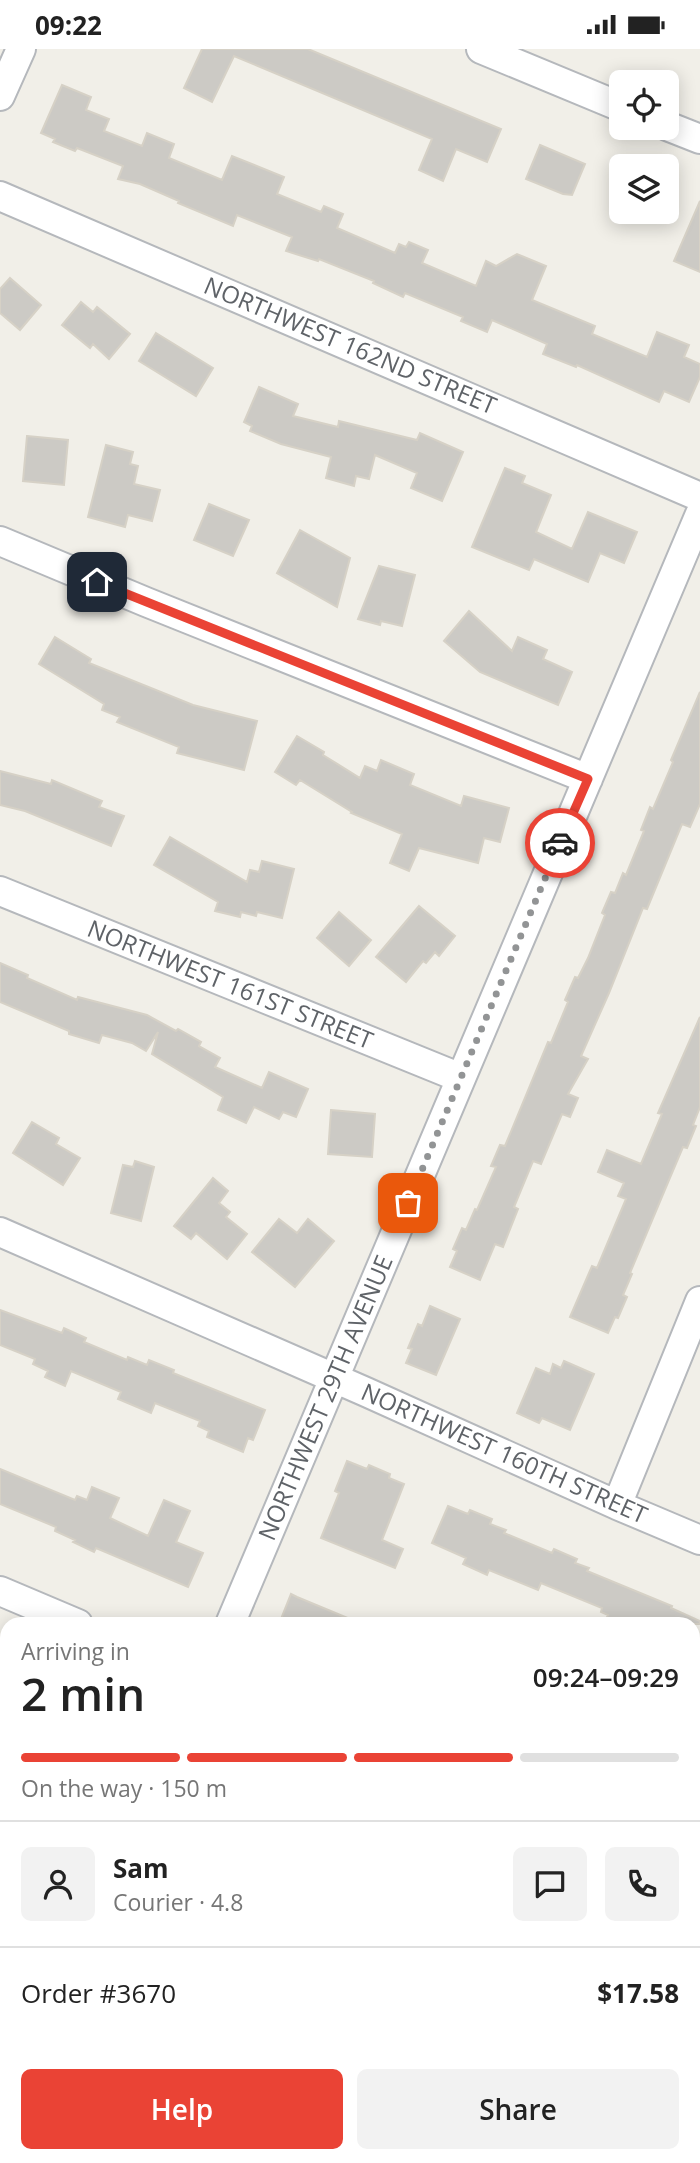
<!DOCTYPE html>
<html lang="en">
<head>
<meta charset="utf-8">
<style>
	:root { --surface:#fff; --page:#f2f2f2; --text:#222; --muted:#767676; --line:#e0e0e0; --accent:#ea4335 }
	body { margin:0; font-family:"Open Sans",sans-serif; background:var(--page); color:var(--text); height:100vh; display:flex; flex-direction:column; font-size:26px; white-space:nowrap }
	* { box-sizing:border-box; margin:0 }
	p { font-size:23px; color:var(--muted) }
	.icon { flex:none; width:38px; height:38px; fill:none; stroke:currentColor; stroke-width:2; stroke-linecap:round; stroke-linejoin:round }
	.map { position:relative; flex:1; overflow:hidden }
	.side { position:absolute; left:0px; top:1568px; width:700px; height:546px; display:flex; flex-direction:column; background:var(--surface); border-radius:21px 21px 0 0; box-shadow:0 4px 18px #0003 }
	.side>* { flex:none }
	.controls { position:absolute; left:609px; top:21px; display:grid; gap:14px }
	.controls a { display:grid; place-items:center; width:70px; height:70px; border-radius:10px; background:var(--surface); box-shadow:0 4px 18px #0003; font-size:35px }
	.pin { position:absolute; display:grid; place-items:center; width:60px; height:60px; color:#fff; margin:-30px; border-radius:14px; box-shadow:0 4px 10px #0006 }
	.courier { position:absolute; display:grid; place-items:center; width:70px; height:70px; margin:-35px; border:5px solid #ea4335; border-radius:50%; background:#fff; color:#222; box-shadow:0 2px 9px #0007 }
	.headline em { font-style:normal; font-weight:600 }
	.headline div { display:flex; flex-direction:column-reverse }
	.headline { display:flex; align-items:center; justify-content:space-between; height:119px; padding:0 21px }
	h1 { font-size:46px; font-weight:600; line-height:52px }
	.bar { display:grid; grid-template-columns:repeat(4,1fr); gap:10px 7px; align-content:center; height:84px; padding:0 21px }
	.bar i { height:9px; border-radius:5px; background:var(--line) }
	.bar .selected { background:var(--accent) }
	.bar p { grid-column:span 4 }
	.line { display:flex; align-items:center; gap:18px; padding:0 21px; border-top:2px solid var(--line) }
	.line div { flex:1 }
	.round { display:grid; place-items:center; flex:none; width:74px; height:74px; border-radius:10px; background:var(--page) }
	.action { display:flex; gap:14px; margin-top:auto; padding:14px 21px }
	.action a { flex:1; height:80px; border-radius:10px; background:var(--accent); color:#fff; font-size:28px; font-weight:600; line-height:80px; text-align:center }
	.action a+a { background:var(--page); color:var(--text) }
	.status { display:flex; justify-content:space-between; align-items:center; height:49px; padding:0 35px; background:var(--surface); direction:ltr }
	.status svg { height:19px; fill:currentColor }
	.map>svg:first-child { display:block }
</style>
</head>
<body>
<div class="status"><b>09:22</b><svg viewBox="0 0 49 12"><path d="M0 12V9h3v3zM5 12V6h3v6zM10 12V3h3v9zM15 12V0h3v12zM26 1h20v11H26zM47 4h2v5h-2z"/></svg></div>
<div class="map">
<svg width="700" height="2114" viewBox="0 0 700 2114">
	<rect width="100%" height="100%" fill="#f1efe8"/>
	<!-- building -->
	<path fill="#cccac5" stroke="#d6d1c6" stroke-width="2" d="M202 0H308L501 80 487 113 456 100 443 132 419 121 432 90 234 7 212 53 184 39Z
		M62 36 91 48 86 61 109 70 104 82 142 97 147 84 174 95 169 109 222 131 232 107 284 128 277 145 321 163 324 157 343 165 337 179 395 204 399 195 406 198 409 193 428 201 422 214 476 237 486 212 496 217 517 205 546 217 532 251 595 277 592 285 647 308 657 283 689 296 684 308 700 315V328L689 353 664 342 659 353 577 316 576 318 543 305 547 295 492 271 487 283 461 272 463 268 405 244 403 248 373 234 374 232 319 210 318 212 286 202 292 188 237 166 233 177 178 154 179 152 140 135 118 130 123 117 77 99 75 102 53 93 55 90 41 84Z
		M540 96 585 115 572 146 563 145 526 130Z
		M700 152V223L674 212Z
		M10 229 41 256 20 281 0 264V240Z
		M81 253 93 263 97 258 130 285 109 310 93 295 90 299 62 276Z
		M156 284 213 319 196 347 139 312Z
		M259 338 298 355 293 367 338 378 339 372 417 391 420 384 463 403 442 452 411 439 417 424 375 406 369 430 356 427 354 437 326 429 331 408 281 395 250 382 252 377 244 373Z
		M27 387 68 391 64 436 23 432Z
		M106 396 133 403 130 415 138 417 134 435 160 441 152 472 128 466 125 478 88 468Z
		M505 419 525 427 522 434 551 446 536 483 572 500 588 463 637 483 624 514 600 504 588 533 534 510 529 521 472 498Z
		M209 455 249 471 233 507 194 491Z
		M300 481 350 509 337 558 277 524Z
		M379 517 415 526 402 577 381 572 380 576 358 570Z
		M469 562 512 602 518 588 547 601 543 610 572 623 558 656 480 623 444 592Z
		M55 588 91 610 89 614 193 656 257 672 244 721 177 704 179 698 117 673 120 668 102 661 104 655 39 615Z
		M700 643V755L690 778 682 775 647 860 643 859 609 944 581 1007 588 1010 568 1045 578 1049 570 1068 562 1065 541 1115 533 1112 514 1158 518 1160 503 1198 495 1195 480 1231 450 1218 457 1202 453 1200 462 1179 466 1181 475 1160 477 1161 496 1118 491 1117 500 1096 505 1097 548 993 551 994 568 953 565 951 575 928 578 929 588 909 605 866 602 864 611 843 615 844 623 824 626 826 644 782 641 781 650 758 653 760 673 713 671 711Z
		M297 687 324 703 323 706 360 729 365 717 377 722 381 711 414 725 410 736 461 757 464 747 509 759 500 793 484 789 478 814 419 799 409 822 390 814 402 785 351 764 352 763 300 731 296 736 275 723Z
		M0 722 51 735 52 731 102 752 99 758 124 767 111 797 25 762 0 756Z
		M170 788 247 833 250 821 259 823 262 812 294 820 282 869 257 863 256 867 241 863 240 868 215 862 218 853 154 816Z
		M419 857 455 887 439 907 435 903 426 914 423 912 406 933 376 908Z
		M339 863 371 891 349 917 317 889Z
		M0 914 28 926 27 929 77 951 78 948 147 966 176 982 178 980 201 993 199 997 220 1009 215 1018 262 1039 269 1023 308 1040 296 1068 283 1063 279 1070 254 1058 246 1074 218 1061 223 1048 152 1005 158 983 146 1002 132 994 102 986 99 994 69 985V982L0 953Z
		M700 968V1058L693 1076 696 1077 687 1099 683 1098 669 1131 630 1224 632 1225 623 1246 627 1248 618 1269 615 1268 608 1284 570 1268 592 1217 597 1219 626 1150 618 1147 624 1134 598 1123 607 1101 641 1115 662 1065 658 1064Z
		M331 1061 375 1065 372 1108 328 1105Z
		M32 1073 59 1089 56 1095 80 1109 63 1136 13 1104Z
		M135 1112 154 1118 141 1172 111 1164 123 1116 133 1118Z
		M213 1129 228 1142 219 1154 230 1163 226 1168 247 1185 227 1210 196 1184 191 1190 174 1177Z
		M279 1170 297 1184 308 1170 334 1192 295 1238 252 1203Z
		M430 1257 460 1270 436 1326 406 1314 412 1300 408 1299 418 1275 422 1277Z
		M0 1261 62 1284 64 1279 86 1289 84 1293 127 1311 128 1308 147 1316 149 1311 174 1321 173 1324 265 1361 253 1391 248 1389 243 1403 207 1388 209 1382 198 1377 200 1372 155 1354 151 1364 118 1350 121 1343 71 1322 65 1337 45 1328 48 1322 33 1315 35 1310 0 1296Z
		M564 1312 594 1325 570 1381 542 1369 539 1374 517 1364 536 1319 550 1325 553 1315 561 1319Z
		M347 1412 367 1420 369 1416 390 1425 389 1429 404 1435 382 1491 403 1500 395 1519 321 1489 339 1444 335 1442Z
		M0 1420 75 1451 77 1447 87 1451 92 1438 119 1449 110 1469 148 1487 164 1451 190 1462 176 1493 203 1504 188 1538 96 1499 94 1503 73 1493 75 1491 55 1482 56 1478 0 1455Z
		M448 1457 468 1465 470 1461 492 1470 490 1475 506 1481 504 1484 552 1504 554 1500 577 1510 575 1514 589 1519 587 1522 672 1557 671 1559 700 1572V1575H604L608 1566 601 1563 602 1559 541 1534 538 1541 489 1521 487 1526 463 1515 466 1509 432 1494Z
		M291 1545 297 1548 362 1575H279Z"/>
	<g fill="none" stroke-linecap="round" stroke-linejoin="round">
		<!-- minor casing -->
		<g stroke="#b5b8bc" stroke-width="32">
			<path id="minor" d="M481 0 621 58
				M0 47 21 0
				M667 77 700 90
				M0 147 700 448
				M0 492 146 553 588 730
				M0 842 461 1029
				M0 1183 366 1343 617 1456 700 1491
				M617 1456 700 1252
				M0 1542 78 1575
				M230 1575 700 465
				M693 1829 700 1832
				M0 1911 7 1913
				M693 2039 700 2022
				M2 2114 7 2102
				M330 2114 333 2107
				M662 2114 665 2107"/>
		</g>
		<!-- minor -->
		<use href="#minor" stroke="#fff" stroke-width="28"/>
	</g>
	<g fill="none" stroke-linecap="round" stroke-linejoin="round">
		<!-- done -->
		<path stroke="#929495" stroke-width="7" stroke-dasharray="0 12.6" d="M408 1154 560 794"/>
		<!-- route -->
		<path stroke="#ea4335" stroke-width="9" d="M97 533 588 730 560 794"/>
	</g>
	<g text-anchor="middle" stroke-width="5" stroke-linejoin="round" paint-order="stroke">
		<!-- street labels -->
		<g font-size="24" fill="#5f6368" stroke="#fff">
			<text transform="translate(350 297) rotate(23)" y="8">NORTHWEST 162ND STREET</text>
			<text transform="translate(230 936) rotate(22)" y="8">NORTHWEST 161ST STREET</text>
			<text transform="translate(326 1349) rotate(-67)" y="8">NORTHWEST 29TH AVENUE</text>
			<text transform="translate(504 1405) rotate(24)" y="8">NORTHWEST 160TH STREET</text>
		</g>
	</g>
</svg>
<div class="controls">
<a><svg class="icon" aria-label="locate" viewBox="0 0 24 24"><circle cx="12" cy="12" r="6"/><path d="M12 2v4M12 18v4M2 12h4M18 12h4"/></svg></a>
<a><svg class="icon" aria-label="layers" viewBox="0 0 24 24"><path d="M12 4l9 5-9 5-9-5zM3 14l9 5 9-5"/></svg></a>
</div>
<div class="pin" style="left:408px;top:1154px;background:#ea580c"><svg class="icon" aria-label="bag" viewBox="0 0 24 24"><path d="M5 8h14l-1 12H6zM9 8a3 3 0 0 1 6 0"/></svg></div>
<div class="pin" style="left:97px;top:533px;background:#1f2937"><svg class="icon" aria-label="home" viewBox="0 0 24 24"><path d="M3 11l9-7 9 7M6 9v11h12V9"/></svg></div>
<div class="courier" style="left:560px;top:794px"><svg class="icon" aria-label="car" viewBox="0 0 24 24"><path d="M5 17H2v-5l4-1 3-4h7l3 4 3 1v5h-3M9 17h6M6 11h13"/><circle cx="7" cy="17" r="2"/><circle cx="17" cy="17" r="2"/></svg></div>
<section class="side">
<div class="headline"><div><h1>2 min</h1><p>Arriving in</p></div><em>09:24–09:29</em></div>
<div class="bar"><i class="selected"></i><i class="selected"></i><i class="selected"></i><i></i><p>On the way · 150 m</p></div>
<div class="line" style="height:126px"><a class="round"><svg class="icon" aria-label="person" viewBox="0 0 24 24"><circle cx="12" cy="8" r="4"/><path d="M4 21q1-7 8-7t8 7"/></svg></a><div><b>Sam</b><p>Courier · 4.8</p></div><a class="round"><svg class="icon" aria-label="chat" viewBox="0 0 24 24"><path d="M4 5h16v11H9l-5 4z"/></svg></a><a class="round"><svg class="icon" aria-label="phone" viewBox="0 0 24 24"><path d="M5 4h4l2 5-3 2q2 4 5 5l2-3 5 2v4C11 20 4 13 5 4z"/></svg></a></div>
<div class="line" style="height:91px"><div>Order #3670</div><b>$17.58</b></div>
<div class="action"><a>Help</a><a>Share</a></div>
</section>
</div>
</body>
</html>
